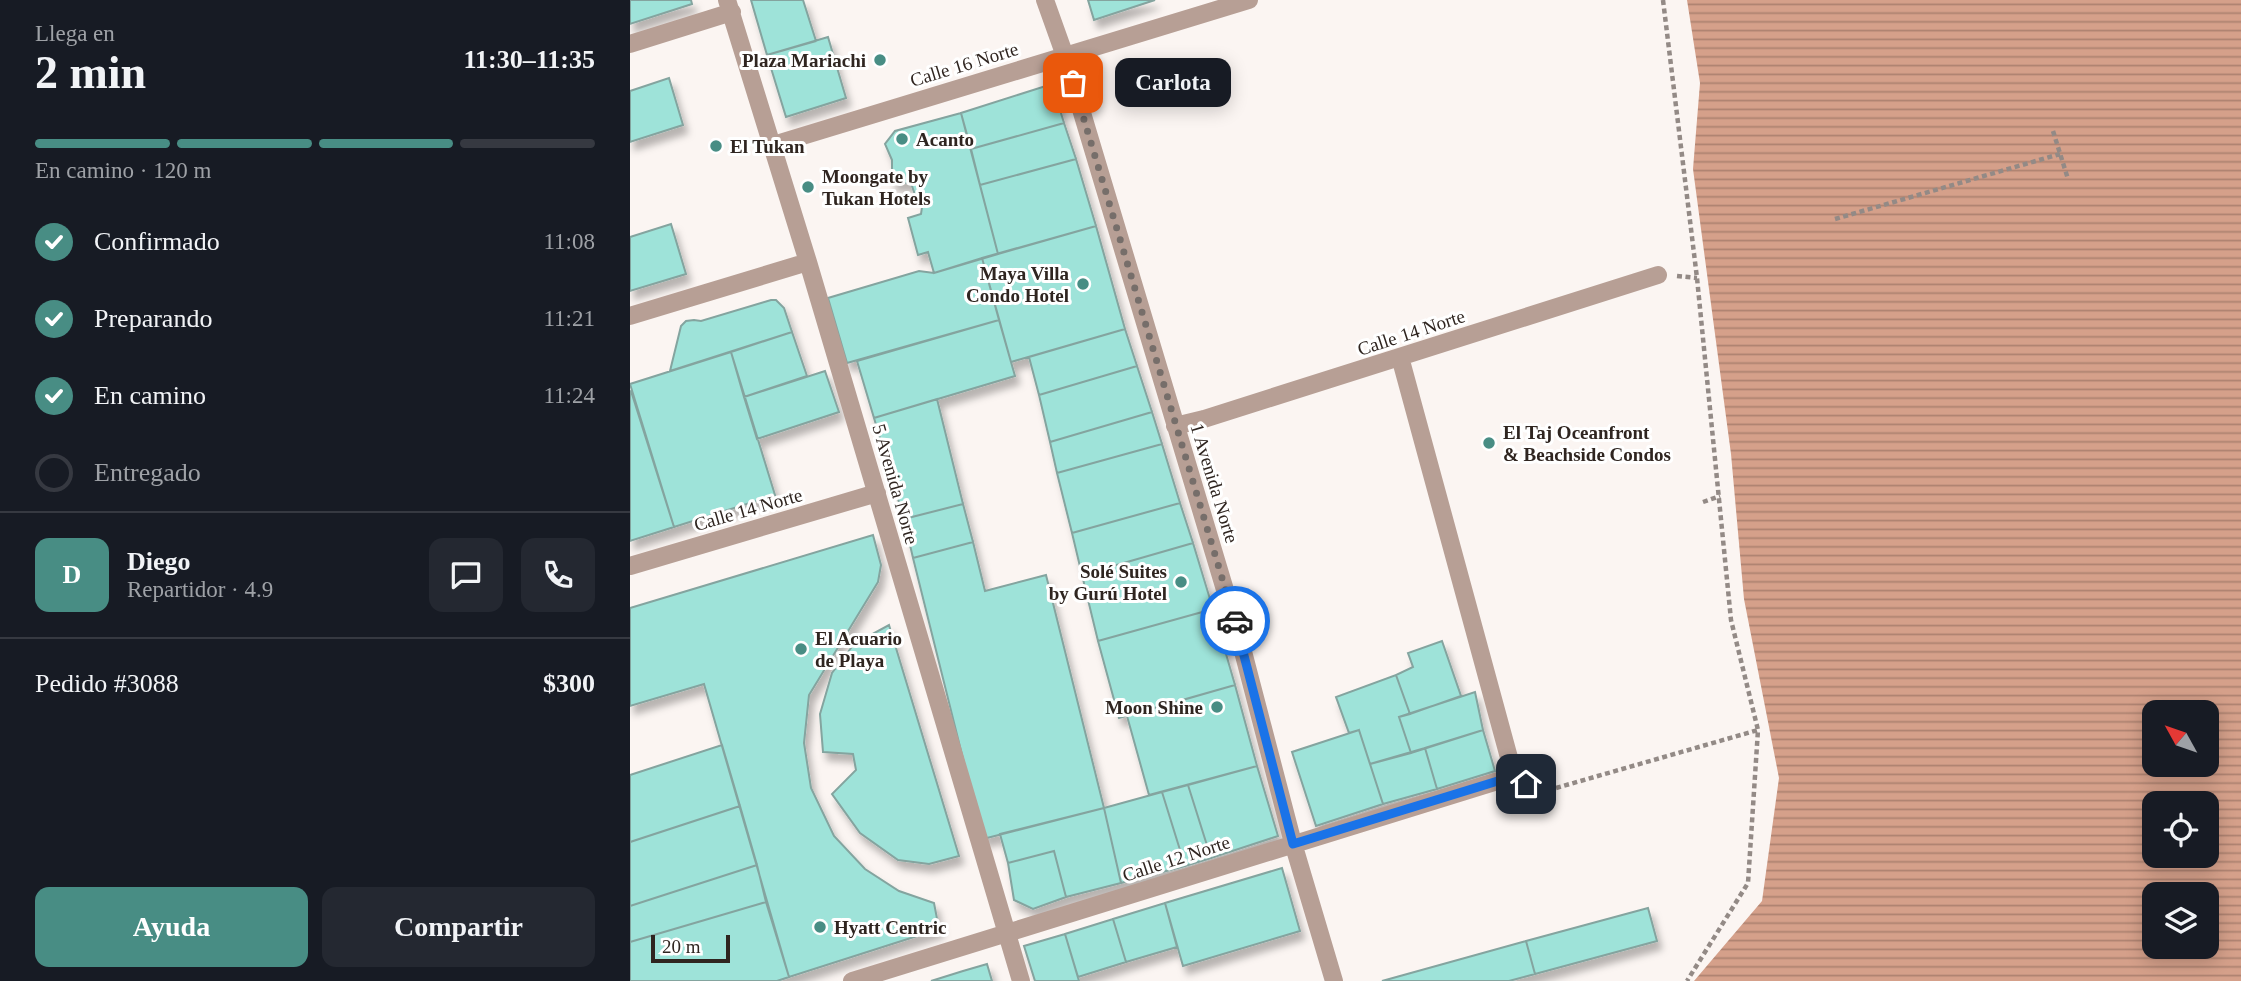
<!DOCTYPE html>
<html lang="es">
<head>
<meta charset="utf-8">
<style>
	:root { --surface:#171b24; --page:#242831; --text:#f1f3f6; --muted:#9ea1a6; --line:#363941; --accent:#488d84 }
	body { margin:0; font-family:"Times New Roman",serif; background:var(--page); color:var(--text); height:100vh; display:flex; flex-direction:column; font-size:26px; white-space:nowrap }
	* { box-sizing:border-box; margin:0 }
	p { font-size:23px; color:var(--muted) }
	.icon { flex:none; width:38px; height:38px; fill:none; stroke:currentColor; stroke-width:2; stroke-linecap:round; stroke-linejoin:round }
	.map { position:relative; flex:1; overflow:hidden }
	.details { display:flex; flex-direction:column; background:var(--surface); width:630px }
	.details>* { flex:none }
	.needle { width:46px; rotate:310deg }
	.fabs { position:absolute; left:1512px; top:700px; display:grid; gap:14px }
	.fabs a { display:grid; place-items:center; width:77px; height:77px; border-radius:14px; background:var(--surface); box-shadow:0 4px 18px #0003; font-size:35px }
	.scale { position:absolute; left:21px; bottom:18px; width:79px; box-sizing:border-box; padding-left:7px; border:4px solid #2f2520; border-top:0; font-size:19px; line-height:24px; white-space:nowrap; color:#2f2520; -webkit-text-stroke:5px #fff; paint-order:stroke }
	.pin { position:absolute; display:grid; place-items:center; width:60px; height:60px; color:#fff; margin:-30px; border-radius:14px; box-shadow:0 4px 10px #0006 }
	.courier { position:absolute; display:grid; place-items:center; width:70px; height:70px; margin:-35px; border:5px solid #1a73e8; border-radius:50%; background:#fff; color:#222; box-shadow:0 2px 9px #0007 }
	.bubble { position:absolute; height:49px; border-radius:14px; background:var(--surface); box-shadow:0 4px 18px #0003; font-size:23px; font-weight:600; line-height:49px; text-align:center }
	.head em { font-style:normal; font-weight:600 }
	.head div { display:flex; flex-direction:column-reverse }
	.head { display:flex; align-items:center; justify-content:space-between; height:119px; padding:0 35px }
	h1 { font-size:46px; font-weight:600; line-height:52px }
	.bar { display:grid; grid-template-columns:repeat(4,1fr); gap:10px 7px; align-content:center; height:84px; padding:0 35px }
	.bar i { height:9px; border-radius:5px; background:var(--line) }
	.bar .selected { background:var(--accent) }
	.bar p { grid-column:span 4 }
	.line { display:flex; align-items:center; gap:18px; padding:0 35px; border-top:2px solid var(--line) }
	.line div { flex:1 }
	.round { display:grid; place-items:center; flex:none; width:74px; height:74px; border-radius:14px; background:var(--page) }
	ol { padding:0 35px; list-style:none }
	li { display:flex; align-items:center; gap:21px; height:77px }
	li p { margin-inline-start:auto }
	li .icon { padding:7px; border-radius:50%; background:var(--accent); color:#fff; stroke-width:4 }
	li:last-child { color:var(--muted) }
	li i { width:38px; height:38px; border:4px solid var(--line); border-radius:50% }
	.button { display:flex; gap:14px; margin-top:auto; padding:14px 35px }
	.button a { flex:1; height:80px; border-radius:14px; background:var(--accent); color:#fff; font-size:28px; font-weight:600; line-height:80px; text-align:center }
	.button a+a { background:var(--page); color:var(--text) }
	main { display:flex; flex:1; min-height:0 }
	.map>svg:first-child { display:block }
</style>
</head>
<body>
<main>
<section class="details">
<div class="head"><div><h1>2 min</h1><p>Llega en</p></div><em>11:30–11:35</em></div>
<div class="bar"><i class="selected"></i><i class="selected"></i><i class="selected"></i><i></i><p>En camino · 120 m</p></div>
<ol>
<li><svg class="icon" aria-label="check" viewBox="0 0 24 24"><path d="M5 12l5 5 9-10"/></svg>Confirmado<p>11:08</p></li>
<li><svg class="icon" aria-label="check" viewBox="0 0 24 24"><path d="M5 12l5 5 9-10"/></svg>Preparando<p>11:21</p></li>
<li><svg class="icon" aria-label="check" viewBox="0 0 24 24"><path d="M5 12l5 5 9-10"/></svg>En camino<p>11:24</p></li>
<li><i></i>Entregado</li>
</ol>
<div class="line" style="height:126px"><b class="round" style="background:var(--accent);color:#fff">D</b><div><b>Diego</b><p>Repartidor · 4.9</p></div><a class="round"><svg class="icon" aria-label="chat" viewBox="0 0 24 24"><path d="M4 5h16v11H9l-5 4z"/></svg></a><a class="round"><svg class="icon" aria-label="phone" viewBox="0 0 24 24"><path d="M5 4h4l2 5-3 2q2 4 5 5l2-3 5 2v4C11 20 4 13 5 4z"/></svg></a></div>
<div class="line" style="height:91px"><div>Pedido #3088</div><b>$300</b></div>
<div class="button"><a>Ayuda</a><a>Compartir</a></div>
</section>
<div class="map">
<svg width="1611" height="981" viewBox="0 0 1611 981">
	<defs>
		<pattern id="water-rules" width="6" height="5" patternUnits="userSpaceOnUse" patternTransform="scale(1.75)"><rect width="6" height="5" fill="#d5a08a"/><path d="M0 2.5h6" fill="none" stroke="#ad8270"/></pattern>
		<filter id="shadow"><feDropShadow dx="4.5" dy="8" stdDeviation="3.5" flood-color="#0004"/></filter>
	</defs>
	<rect width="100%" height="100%" fill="#fbf5f2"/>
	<!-- water -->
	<path fill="url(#water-rules)" fill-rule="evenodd" d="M1057 0H1611V981H1064L1132 901 1149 778 1114 599 1101 454 1063 169 1070 83ZM1524 712H1577V765H1524ZM1524 803H1577V856H1524ZM1524 894H1577V947H1524Z"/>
	<!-- building -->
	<path fill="#9ee3d9" stroke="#84a49f" stroke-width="2" filter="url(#shadow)" d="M0 0H61L62 4 0 24Z
		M121 0H173L186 41 137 55Z
		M458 0H525L464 20Z
		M198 37 216 98 156 117 137 55Z
		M39 78 53 125 0 142V91Z
		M422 84 434 123 341 149 331 113Z
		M331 113 368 254 304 273 298 252 288 255 278 218 291 214 294 194 285 195 281 183H262V160L255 144 265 131Z
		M434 123 446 159 350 185 341 149Z
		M446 159 466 226 368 254 350 185Z
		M41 224 56 274 0 291V237Z
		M466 226 495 329 381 362 352 258Z
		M352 258 369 320 217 363 198 298 289 271 304 273Z
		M141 300H146L154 308 162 332 40 371 51 326 56 321 64 320 71 321Z
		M369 320 385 376 244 418 227 361Z
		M495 329 507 366 409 395 399 357Z
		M162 332 177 376 114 397 101 352Z
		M101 352 145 495 44 527 0 384Z
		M507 366 522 412 420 442 409 395Z
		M195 371 209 412 127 439 114 397Z
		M1 391 44 527 0 541V392Z
		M307 399 333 504 274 519 244 418Z
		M522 412 532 444 427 473 420 442Z
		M532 444 550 503 442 533 427 473Z
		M550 503 563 543 452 575 442 533Z
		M333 504 343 542 283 558 274 519Z
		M243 535 251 565 248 582 179 695 174 743 181 788 204 836 235 869 269 891 304 903 309 929 159 977 74 684 0 706V608Z
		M343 542 355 591 416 575 474 808 353 839 283 558Z
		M563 543 583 609 468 641 452 575Z
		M583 609 605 685 489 718 468 641Z
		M259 625 329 856 299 864 268 860 230 833 202 794 226 770 223 754 193 752 190 714 202 673 224 644Z
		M812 641 831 696 780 714 766 675 783 667 778 653Z
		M766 675 780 714 769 717 781 753 740 764 729 730 719 733 706 697Z
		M605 685 627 766 519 795 497 716Z
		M845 692 853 730 781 753 769 717Z
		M729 730 753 804 686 826 662 752Z
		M853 730 865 771 807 789 795 748Z
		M92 745 110 806 0 842V775Z
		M795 748 807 789 753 804 740 764Z
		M627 766 648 836 581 858 558 785Z
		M558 785 581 858 555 866 532 792Z
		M532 792 555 866 491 883 474 808Z
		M110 806 127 865 0 906V842Z
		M474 808 491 883 436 897 424 851 378 863 370 834Z
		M424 851 436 897 403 909 384 900 378 863Z
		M127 865 136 902 0 942V906Z
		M652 868 670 931 553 966 535 903Z
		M136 902 159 977 147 981H0V942Z
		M535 903 547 947 496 962 483 919Z
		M1018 908 1027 941 905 974 896 941Z
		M483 919 496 962 448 977 435 934Z
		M435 934 449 981H405L394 946Z
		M896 941 905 974 879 981H752Z
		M357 964 362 981H301L333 971Z"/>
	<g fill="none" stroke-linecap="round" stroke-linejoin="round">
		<!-- path -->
		<path stroke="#938a86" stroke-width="4.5" stroke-dasharray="5 3.5" stroke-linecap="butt" d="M1033 0 1067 278 1101 620 1128 730 1118 883 1057 981
			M1423 131 1438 179
			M1205 219 1430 154
			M1047 276 1067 278
			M1073 502 1090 496
			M926 788 1128 730"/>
		<!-- street -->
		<path stroke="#b79f95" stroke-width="18" d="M97 0 178 262 391 981
			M415 0 435 56 610 640 663 843 704 981
			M0 44 102 12
			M143 145 619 0
			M0 316 178 262
			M770 357 884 776
			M545 426 574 419 1028 275
			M0 566 247 493
			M222 981 884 776 909 793"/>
	</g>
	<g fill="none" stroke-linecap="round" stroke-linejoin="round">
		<!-- done -->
		<path stroke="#766e6a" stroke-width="7" stroke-dasharray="0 12.6" d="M443 83 605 621"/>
		<!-- route -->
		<path stroke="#1a73e8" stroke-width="9" d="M605 621 663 844 884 776 896 784"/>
	</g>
	<!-- markers -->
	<g fill="#488d84" stroke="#fff" stroke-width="2.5">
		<circle cx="250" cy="60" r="7"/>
		<circle cx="272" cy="139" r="7"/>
		<circle cx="86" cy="146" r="7"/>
		<circle cx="178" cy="187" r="7"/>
		<circle cx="453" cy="284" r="7"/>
		<circle cx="859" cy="443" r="7"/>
		<circle cx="551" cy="582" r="7"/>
		<circle cx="171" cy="649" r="7"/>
		<circle cx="587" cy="707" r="7"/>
		<circle cx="190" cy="927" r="7"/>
	</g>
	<g text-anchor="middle" stroke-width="6" stroke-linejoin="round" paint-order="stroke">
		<!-- poi labels -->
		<g font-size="19" font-weight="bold" fill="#2f2520" stroke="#fff" text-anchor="start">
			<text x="236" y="67" text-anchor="end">Plaza Mariachi</text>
			<text x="286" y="146">Acanto</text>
			<text x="100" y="153">El Tukan</text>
			<text x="192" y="183">Moongate by<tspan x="192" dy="22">Tukan Hotels</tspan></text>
			<text x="439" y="280" text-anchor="end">Maya Villa<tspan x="439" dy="22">Condo Hotel</tspan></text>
			<text x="873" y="439">El Taj Oceanfront<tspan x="873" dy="22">&amp; Beachside Condos</tspan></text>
			<text x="537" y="578" text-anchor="end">Solé Suites<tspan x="537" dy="22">by Gurú Hotel</tspan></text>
			<text x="185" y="645">El Acuario<tspan x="185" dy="22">de Playa</tspan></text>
			<text x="573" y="714" text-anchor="end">Moon Shine</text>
			<text x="204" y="934">Hyatt Centric</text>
		</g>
		<!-- street labels -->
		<g font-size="19" fill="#2f2520" stroke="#fff">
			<text transform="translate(334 64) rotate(-17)" y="7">Calle 16 Norte</text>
			<text transform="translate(781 332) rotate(-18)" y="7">Calle 14 Norte</text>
			<text transform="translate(585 483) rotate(73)" y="7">1 Avenida Norte</text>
			<text transform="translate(266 484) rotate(74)" y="7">5 Avenida Norte</text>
			<text transform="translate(118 509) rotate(-16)" y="7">Calle 14 Norte</text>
			<text transform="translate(546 858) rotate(-18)" y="7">Calle 12 Norte</text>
		</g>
	</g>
</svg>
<div class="fabs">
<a><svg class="needle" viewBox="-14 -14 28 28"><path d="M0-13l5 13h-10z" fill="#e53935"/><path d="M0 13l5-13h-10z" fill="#9ea1a6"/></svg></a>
<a><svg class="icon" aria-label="locate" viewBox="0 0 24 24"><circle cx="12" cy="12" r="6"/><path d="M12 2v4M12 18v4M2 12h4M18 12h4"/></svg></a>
<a><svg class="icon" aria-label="layers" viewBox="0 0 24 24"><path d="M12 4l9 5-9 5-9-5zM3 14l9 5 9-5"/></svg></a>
</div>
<div class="scale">20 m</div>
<div class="pin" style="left:443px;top:83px;background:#ea580c"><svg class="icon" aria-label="bag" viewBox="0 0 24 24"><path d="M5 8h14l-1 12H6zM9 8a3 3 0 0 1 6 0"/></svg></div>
<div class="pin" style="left:896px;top:784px;background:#1f2937"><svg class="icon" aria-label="home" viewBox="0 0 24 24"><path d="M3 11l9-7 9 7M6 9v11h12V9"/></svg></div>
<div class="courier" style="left:605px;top:621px"><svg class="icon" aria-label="car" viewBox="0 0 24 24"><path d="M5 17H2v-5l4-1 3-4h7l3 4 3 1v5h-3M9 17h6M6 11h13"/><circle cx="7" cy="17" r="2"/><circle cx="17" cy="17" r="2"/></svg></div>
<div class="bubble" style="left:485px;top:58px;width:116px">Carlota</div>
</div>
</main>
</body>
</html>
